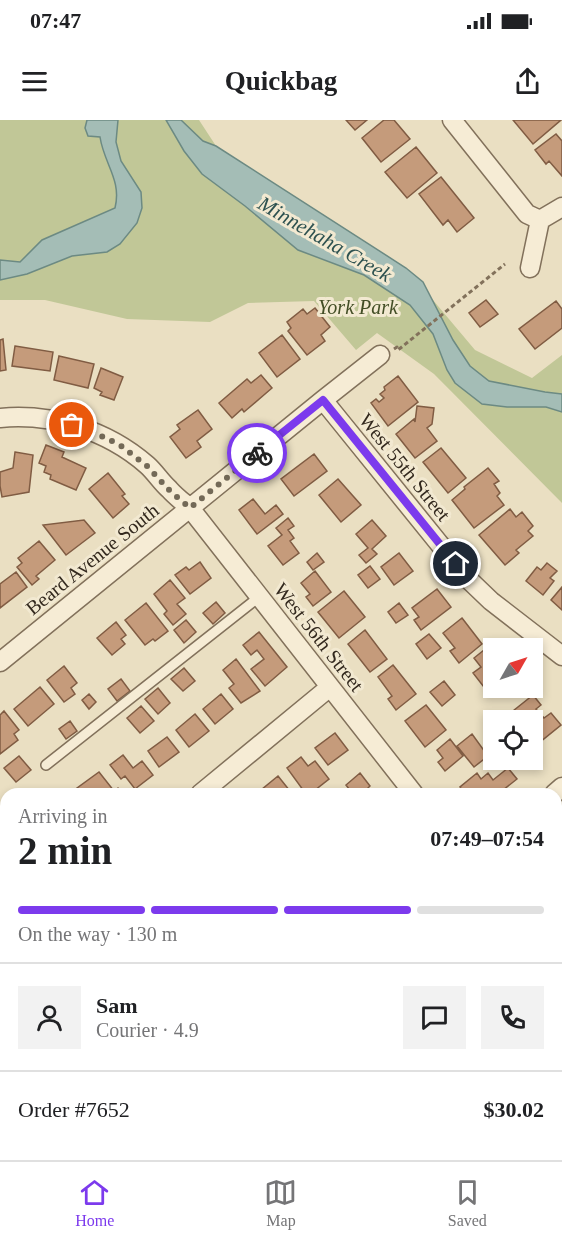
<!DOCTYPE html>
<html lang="en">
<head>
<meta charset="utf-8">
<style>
	:root { --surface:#fff; --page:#f2f2f2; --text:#202124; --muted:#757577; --line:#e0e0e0; --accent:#7c3aed }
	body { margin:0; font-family:Georgia,serif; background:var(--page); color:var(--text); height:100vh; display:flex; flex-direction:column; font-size:22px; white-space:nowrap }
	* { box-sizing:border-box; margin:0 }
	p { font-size:20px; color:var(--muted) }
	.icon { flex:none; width:33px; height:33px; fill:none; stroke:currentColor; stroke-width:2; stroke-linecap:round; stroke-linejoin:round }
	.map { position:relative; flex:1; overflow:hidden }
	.sheet { position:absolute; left:0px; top:668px; width:562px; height:374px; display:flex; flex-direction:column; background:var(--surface); border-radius:18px 18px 0 0; box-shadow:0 3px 9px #0003 }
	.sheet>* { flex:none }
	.needle { width:39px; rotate:51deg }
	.tools { position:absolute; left:483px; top:518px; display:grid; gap:12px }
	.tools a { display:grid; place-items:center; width:60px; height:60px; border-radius:0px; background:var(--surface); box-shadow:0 3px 9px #0003; font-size:30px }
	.pin { position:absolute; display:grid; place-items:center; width:51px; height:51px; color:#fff; margin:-26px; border:3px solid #fff; border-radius:50%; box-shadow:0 2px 6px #0007 }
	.courier { position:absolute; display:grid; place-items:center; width:60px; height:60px; margin:-30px; border:4px solid #7c3aed; border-radius:50%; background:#fff; color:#222; box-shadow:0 2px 8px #0007 }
	.head em { font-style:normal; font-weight:700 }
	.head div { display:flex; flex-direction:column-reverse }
	.head { display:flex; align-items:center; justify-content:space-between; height:102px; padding:0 18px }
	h1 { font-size:39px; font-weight:700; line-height:45px }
	.bar { display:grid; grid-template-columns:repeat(4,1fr); gap:9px 6px; align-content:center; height:72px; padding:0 18px }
	.bar i { height:8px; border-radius:4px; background:var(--line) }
	.bar .on { background:var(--accent) }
	.bar p { grid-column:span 4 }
	.line { display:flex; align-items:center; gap:15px; padding:0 18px; border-top:2px solid var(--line) }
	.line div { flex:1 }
	.round { display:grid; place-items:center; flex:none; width:63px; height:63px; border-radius:0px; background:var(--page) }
	.status { display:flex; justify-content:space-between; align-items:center; height:42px; padding:0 30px; background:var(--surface); direction:ltr }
	.status svg { height:16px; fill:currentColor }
	header { display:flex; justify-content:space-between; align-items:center; height:78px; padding:0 18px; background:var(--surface); font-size:27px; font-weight:700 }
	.tab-bar { display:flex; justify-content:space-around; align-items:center; height:84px; border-top:2px solid var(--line); background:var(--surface); font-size:16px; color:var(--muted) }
	.tab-bar a { display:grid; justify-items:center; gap:3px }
	.tab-bar .on { color:var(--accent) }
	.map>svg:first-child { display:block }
</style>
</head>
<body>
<div class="status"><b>07:47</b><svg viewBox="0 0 49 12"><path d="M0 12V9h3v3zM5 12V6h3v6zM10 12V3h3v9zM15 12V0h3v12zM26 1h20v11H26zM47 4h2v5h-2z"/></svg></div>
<header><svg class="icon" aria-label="menu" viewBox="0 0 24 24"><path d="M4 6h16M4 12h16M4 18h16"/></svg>Quickbag<svg class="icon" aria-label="share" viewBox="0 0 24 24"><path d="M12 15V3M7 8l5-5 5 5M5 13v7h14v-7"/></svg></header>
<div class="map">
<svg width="562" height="1040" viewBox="0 0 562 1040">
	<rect width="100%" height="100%" fill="#eadfc2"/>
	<!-- green -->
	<path fill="#c1c797" d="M0 0H199L216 26 406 148 475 230 532 258 562 235V383L434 254 377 213 356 230 314 181 248 183 210 202 127 199 45 180H0Z"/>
	<!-- water -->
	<path fill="#a4bdb6" stroke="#6c8a83" stroke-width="1.5" d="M87 0H118L116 22 121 41 141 72 142 88 137 103 120 124 107 132 72 136 27 154 0 160V140L20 142 42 120 115 88C122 60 104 44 100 17L88 16 85 8Z
		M166 0H181L203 21 216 26 406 148 423 162 453 220 470 246 489 261 545 272 562 274V292L546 287H507L482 284 455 263 447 250 433 214 410 185 364 155 298 130 245 86 202 54 184 31Z"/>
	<!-- building -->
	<path fill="#c59b7b" stroke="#805c43" stroke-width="1.5" d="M346 0H367L355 10Z
		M384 0H394L410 19 381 42 362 18Z
		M513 0H561L533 24Z
		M556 14 562 21V56L549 41 546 44 535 30Z
		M416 27 437 53 407 78 385 52Z
		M441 57 474 98 457 112 448 100 443 105 419 74Z
		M486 180 498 194 480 207 469 193Z
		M556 181 562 189V208L535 229 519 209Z
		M315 188 330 207 321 215 325 221 307 235 288 211 291 208 287 202 303 189 307 194Z
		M282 215 300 239 277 257 259 233Z
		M3 219 6 250 0 251V220Z
		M15 226 53 232 50 251 12 246Z
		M59 236 94 244 88 268 54 260Z
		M101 248 123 257 114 280 100 275 102 272 94 268Z
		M261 255 272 268 244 292 242 289 232 298 219 283 247 259 251 263Z
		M398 256 418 282 388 306 371 283 376 279 379 282 384 278 380 274 385 270 384 267Z
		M417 286 434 288 432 304 427 308 437 321 415 338 396 314 414 299 415 302Z
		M198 290 212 309 197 321 201 327 186 338 170 317 180 309 177 305Z
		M46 325 64 332 62 337 86 348 76 370 50 359 51 355 44 352 46 346 39 343Z
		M441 328 466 358 448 373 423 342Z
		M15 332 33 335 29 372 2 377 0 366V352L13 348Z
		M314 334 327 351 294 376 281 359Z
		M488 348 499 361 494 364 500 373 497 376 504 385 474 408 452 380 465 369 464 367Z
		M108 353 125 374 122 376 129 384 113 398 89 369Z
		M338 359 361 385 341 402 319 375Z
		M253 379 265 394 276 385 283 394 257 414 239 390Z
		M510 389 516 397 522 392 533 406 528 411 533 416 516 430 519 433 505 445 479 415Z
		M288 398 294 406 288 410 294 418 290 421 299 433 283 445 268 426 282 415 276 408Z
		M84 400 95 413 66 435 43 405Z
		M372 400 386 416 372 429 377 434 366 443 359 435 368 428 356 414Z
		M39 421 55 440 36 456 39 459 32 465 17 447 22 443 18 438Z
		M317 433 324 442 313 450 307 442Z
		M399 433 413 451 394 465 381 447Z
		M200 442 211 458 190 474 175 455 186 447 189 450Z
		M547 443 557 451 550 458 554 461 543 475 526 461 537 447 541 450Z
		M370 446 380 459 368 468 358 455Z
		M315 451 331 472 313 486 306 477 310 474 301 463Z
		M16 452 27 467 0 488V464Z
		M170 460 185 478 177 484 186 494 173 505 164 494 167 491 154 474Z
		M562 467V490L551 480Z
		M437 469 451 487 421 510 414 500 419 497 412 488Z
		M344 471 365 497 339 518 318 492Z
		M216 482 225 493 213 504 203 493Z
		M146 483 168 511 155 521 153 519 145 525 125 500Z
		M399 483 408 495 396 503 388 492Z
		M462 498 482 524 459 543 450 531 455 528 443 513Z
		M186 500 196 512 184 523 174 510Z
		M116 502 126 515 121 519 125 524 112 535 97 518Z
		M365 510 387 539 370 552 348 524Z
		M259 512 287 547 265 566 251 549 264 539 257 530 251 535 243 525Z
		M429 514 441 528 427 539 416 524Z
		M489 526 494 532V566L487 571 473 553 481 547 474 538Z
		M236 539 260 571 241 583 229 568 234 564 223 550Z
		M393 545 416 574 396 590 388 579 392 576 378 557Z
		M64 546 77 563 71 568 75 574 64 582 47 560Z
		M184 548 195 561 183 571 171 559Z
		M121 559 130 571 117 581 108 569Z
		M444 561 455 575 442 586 430 572Z
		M40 567 54 584 28 606 14 589Z
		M158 568 170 583 158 594 145 579Z
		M89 574 96 582 89 589 82 580Z
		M221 574 233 589 215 604 203 589Z
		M533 575 541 585 536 589 544 598 551 593 561 605 539 623 542 627 532 635V600H512L508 595Z
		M426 585 446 610 425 627 405 601Z
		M141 586 154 601 140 613 127 598Z
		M4 591 19 610 14 614 18 620 0 634V595Z
		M195 594 209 611 189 627 176 610Z
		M70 601 77 611 66 619 59 609Z
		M335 613 348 630 328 645 315 628Z
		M472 614 488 636 474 647 457 626Z
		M167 617 179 632 159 647 148 631Z
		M450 619 463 636 445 651 438 642 443 638 437 630Z
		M123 635 133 648 142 641 153 655 135 669 125 656 121 659 110 645Z
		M19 636 31 650 16 662 4 648Z
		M301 637 308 646 315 641 329 659 310 674H306L287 648Z
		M508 648 517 659 498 674H465L460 667 477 653 481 659 488 653 493 660Z
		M99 652 114 671 118 668 122 674H75L73 671Z
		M360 653 370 666 362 674H353L346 665Z
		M278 656 290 671 288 674H263L261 670Z
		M562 721V755L560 756 556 752V725Z
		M0 861 6 868V883L0 888Z
		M6 983V1025L5 1027 0 1021V988Z
		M562 1006V1040H555L552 1036 556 1035V1010Z
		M140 1035H162L166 1040H138L137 1038Z
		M178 1035H210L204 1040H183Z
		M329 1035H348L353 1040H326L330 1036Z
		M523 1035H543L547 1040H516Z"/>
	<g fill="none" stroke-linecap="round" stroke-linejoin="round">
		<!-- service casing -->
		<g stroke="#82715b" stroke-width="12">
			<path id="service" d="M46 645 259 477"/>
		</g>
		<!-- minor casing -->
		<g stroke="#82715b" stroke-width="21">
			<path id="minor" d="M452 0 527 94 540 100
				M540 100 562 87
				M530 148 540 100
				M323 280 467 458 491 481 562 536
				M0 298C52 293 107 310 147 345 155 352 161 362 169 369 175 376 183 382 190 388L414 674
				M0 542 323 280 380 235
				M200 674 330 567
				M554 674 562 667
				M0 809 6 806
				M0 836 6 840
				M556 854 562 861
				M556 963 562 958
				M262 1035 268 1040
				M70 1040 77 1035
				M462 1040 468 1035"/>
		</g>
		<!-- path -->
		<path stroke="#82715b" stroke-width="3" stroke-dasharray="4.5 3" stroke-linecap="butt" d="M394 229 397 227 398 230 505 144"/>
		<!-- service -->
		<use href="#service" stroke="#f6ecd5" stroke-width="9"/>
		<!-- minor -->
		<use href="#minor" stroke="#f6ecd5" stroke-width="18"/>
	</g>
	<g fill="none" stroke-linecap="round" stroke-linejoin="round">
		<!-- done -->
		<path stroke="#736957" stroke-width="6" stroke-dasharray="0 10.8" d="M72 305 89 310 120 325 147 346 171 372 190 388 257 333"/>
		<!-- route -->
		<path stroke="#7c3aed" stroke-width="8" d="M257 333 323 280 456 444"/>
	</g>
	<g text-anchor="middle" stroke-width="6" stroke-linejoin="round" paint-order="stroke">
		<!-- park labels -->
		<g font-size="20" font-style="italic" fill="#434e26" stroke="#f2e9d1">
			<text x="358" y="194">York Park</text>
		</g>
		<!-- street labels -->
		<g font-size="20" fill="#33291e" stroke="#f2e9d1">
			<text transform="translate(405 347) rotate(51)" y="7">West 55th Street</text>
			<text transform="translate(92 439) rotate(-39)" y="7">Beard Avenue South</text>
			<text transform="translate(319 517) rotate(52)" y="7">West 56th Street</text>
		</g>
		<!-- water labels -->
		<g font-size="21" font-style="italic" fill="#2e5250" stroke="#f2e9d1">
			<text transform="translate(325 119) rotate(30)" y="7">Minnehaha Creek</text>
		</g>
	</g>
</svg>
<div class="tools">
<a><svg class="needle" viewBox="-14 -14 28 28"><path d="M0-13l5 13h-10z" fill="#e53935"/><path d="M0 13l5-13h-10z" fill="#757577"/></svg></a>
<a><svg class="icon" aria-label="locate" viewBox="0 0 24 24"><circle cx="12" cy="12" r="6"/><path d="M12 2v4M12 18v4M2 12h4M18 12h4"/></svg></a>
</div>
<div class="pin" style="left:72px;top:305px;background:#ea580c"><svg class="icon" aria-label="bag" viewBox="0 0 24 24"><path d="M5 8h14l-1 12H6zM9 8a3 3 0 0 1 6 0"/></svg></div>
<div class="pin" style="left:456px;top:444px;background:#1f2937"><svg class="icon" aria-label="home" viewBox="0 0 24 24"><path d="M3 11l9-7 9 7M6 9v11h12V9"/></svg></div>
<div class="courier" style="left:257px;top:333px"><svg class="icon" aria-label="bike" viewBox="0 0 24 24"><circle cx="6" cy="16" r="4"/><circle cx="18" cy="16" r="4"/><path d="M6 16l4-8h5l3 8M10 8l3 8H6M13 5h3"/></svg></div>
<section class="sheet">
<div class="head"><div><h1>2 min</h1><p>Arriving in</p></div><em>07:49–07:54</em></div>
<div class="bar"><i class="on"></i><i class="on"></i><i class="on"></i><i></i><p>On the way · 130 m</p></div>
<div class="line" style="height:108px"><a class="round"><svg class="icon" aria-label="person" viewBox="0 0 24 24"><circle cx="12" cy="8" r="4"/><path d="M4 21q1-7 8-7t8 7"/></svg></a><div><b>Sam</b><p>Courier · 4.9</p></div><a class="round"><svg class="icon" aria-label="chat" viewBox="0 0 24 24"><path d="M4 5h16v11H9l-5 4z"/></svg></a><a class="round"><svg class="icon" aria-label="phone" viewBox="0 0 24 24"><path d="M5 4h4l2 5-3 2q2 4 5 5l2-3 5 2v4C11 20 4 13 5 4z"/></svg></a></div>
<div class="line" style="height:78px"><div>Order #7652</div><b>$30.02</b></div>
</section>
</div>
<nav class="tab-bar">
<a class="on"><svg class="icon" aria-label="home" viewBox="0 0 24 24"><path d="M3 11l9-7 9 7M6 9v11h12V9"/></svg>Home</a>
<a><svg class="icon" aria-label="map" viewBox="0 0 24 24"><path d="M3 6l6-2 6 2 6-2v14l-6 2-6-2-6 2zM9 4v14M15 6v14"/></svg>Map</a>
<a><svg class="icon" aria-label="saved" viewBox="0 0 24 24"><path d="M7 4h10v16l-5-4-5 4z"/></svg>Saved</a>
</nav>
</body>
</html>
